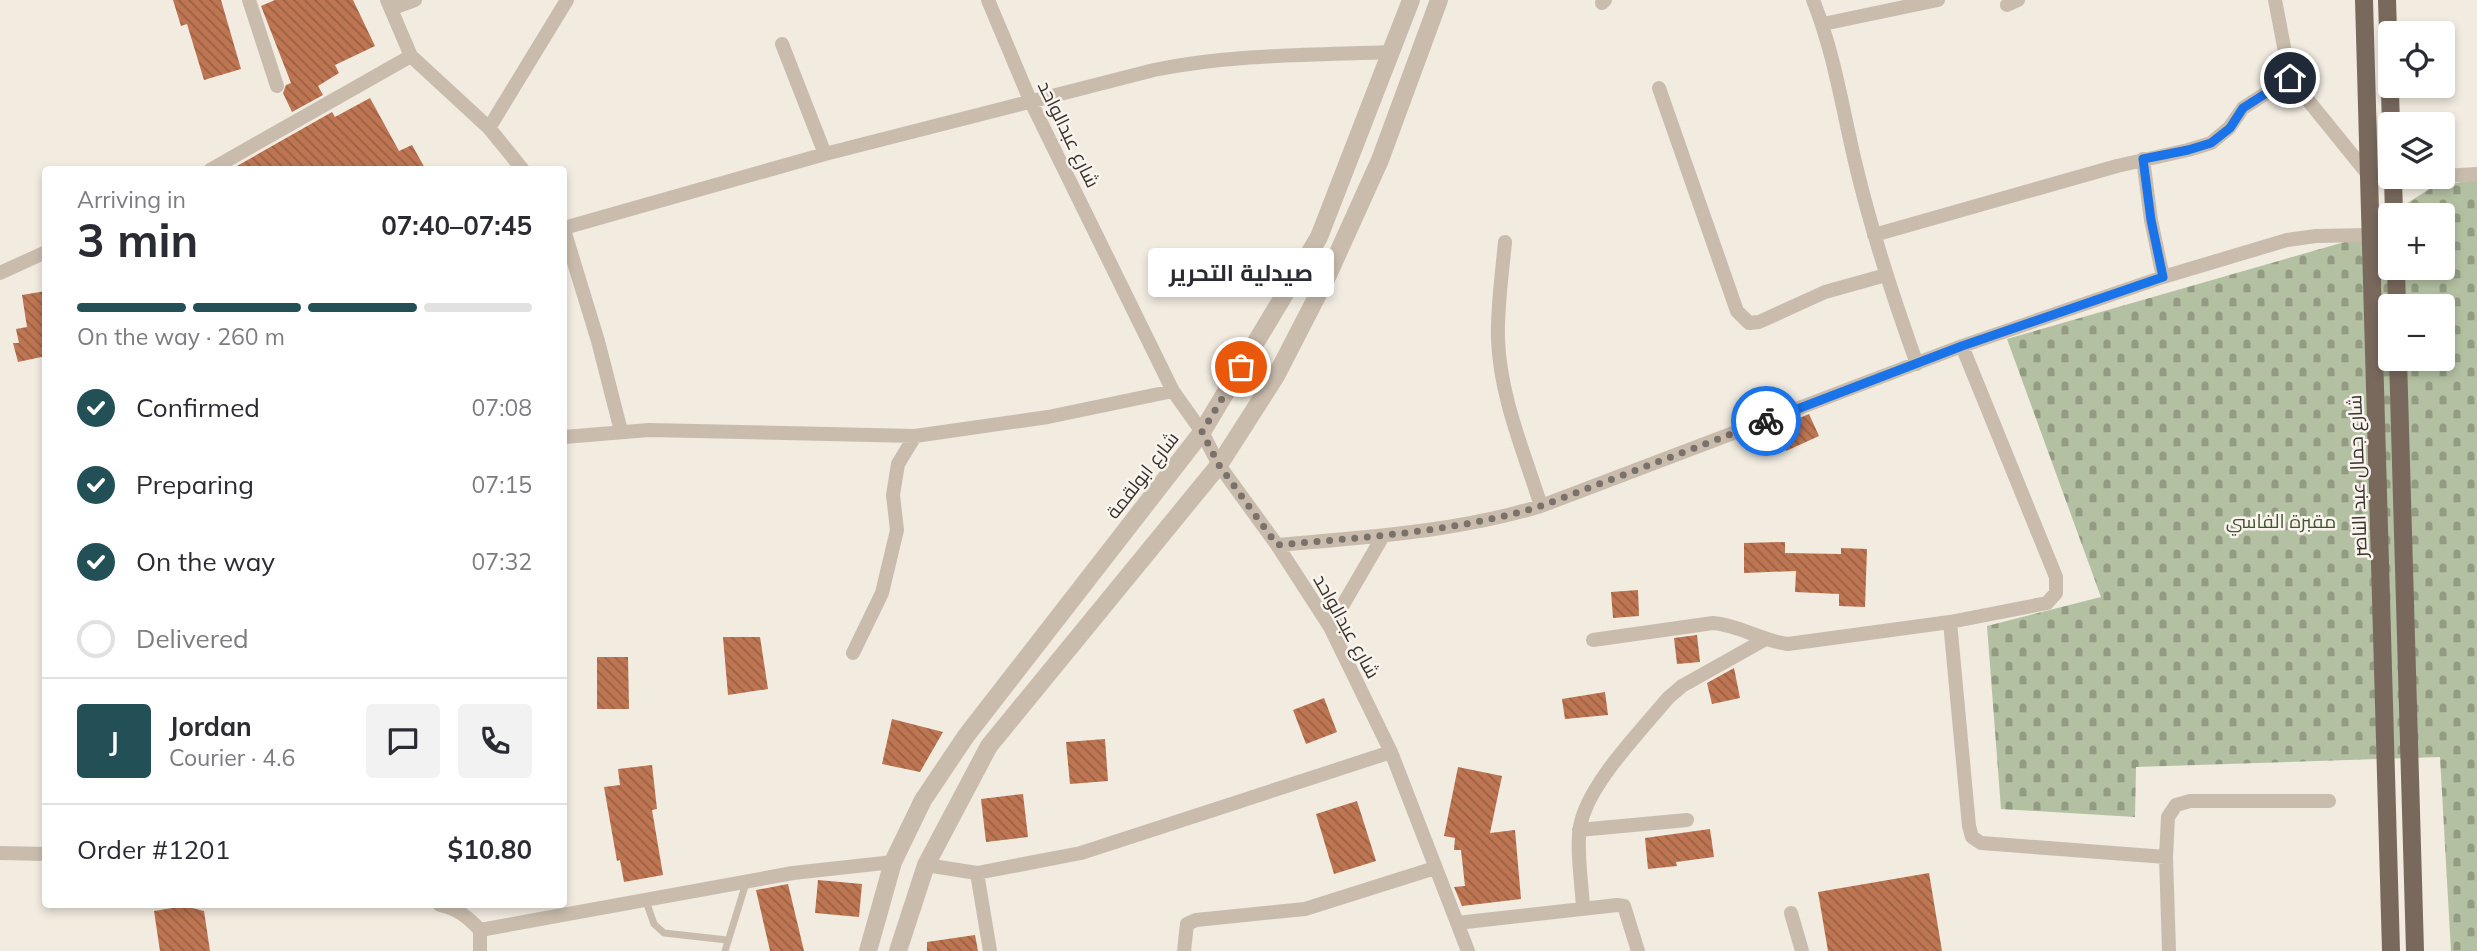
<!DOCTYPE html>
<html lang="en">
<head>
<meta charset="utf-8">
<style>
	:root { --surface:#fff; --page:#f2f2f3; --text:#2b2b33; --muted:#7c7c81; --line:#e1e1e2; --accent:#234f57 }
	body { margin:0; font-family:Mulish,Cairo,sans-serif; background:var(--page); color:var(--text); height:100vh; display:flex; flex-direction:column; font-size:26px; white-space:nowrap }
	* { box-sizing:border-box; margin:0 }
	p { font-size:23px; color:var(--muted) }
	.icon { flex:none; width:38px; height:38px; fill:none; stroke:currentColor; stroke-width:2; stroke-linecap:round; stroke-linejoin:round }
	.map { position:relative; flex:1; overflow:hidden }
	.drawer { position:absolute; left:42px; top:166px; width:525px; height:742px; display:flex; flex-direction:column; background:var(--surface); border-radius:7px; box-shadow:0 4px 10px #0003 }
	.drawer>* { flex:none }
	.fabs { position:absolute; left:2378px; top:21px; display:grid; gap:14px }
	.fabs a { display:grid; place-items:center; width:77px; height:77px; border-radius:7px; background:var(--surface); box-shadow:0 4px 10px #0003; font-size:35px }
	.pin { position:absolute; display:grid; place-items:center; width:60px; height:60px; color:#fff; margin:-30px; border:4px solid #fff; border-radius:50%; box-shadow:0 2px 7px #0007 }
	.courier { position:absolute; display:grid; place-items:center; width:70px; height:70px; margin:-35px; border:5px solid #1a73e8; border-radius:50%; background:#fff; color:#222; box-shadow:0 2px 9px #0007 }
	.bubble { position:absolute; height:49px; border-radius:7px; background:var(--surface); box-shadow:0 4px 10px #0003; font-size:23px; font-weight:700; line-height:49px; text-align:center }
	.summary em { font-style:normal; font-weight:700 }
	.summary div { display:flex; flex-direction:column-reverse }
	.summary { display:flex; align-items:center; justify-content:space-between; height:119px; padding:0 35px }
	h1 { font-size:46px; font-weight:700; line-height:52px }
	.bar { display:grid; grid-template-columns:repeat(4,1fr); gap:10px 7px; align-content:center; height:84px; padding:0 35px }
	.bar i { height:9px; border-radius:5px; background:var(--line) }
	.bar .on { background:var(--accent) }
	.bar p { grid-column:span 4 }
	.line { display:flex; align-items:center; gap:18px; padding:0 35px; border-top:2px solid var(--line) }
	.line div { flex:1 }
	.round { display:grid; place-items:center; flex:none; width:74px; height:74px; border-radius:7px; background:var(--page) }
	ol { padding:0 35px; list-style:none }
	li { display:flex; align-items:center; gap:21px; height:77px }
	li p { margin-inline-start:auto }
	li .icon { padding:7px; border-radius:50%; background:var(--accent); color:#fff; stroke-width:4 }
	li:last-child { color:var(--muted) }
	li i { width:38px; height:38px; border:4px solid var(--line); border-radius:50% }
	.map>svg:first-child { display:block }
</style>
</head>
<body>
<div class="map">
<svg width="2477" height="951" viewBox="0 0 2477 951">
	<defs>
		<pattern id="cemetery-stones" width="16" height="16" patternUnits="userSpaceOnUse" patternTransform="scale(1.75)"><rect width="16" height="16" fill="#b3c0a1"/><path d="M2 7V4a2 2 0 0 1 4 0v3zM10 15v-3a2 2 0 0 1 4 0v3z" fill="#939c83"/></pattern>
		<pattern id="building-back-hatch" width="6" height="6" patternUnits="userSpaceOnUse" patternTransform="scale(1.75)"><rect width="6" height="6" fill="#bd7552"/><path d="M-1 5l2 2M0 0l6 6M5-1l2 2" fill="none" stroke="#9b6044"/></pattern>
	</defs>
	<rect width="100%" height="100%" fill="#f1ebe0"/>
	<!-- cemetery -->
	<path fill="url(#cemetery-stones)" fill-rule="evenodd" d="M2477 179V951H2451L2440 757 2136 767 2135 817 2001 809 1987 626 2101 597 2007 339 2348 241 2431 188ZM2390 215H2443V268H2390ZM2390 306H2443V359H2390Z"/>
	<!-- building -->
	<path fill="url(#building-back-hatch)" d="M173 0H221L241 69 204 80 187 24 181 26Z
		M275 0H353L375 46 335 65 339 73 318 86 323 95 292 112 283 93 286 85 291 83 261 6Z
		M370 98 399 151 412 145 426 170H230L332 112 335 117Z
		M46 291V356L18 362 13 343H19L16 329 27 327 22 295Z
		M1809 414 1819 436 1786 451 1776 428Z
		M1785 542V553L1841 554V548L1867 549 1865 607 1839 606V594L1795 592 1796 571 1744 573V543Z
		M1638 590 1639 616 1613 618 1611 592Z
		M1697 635 1700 662 1677 664 1674 638Z
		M723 637H760L768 689 728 695Z
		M597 657H628L629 709H597Z
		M1734 668 1740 698 1712 704 1707 683Z
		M1605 692 1608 715 1565 719 1562 699Z
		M1324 698 1337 732 1306 744 1293 710Z
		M892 719 943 732 920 772 882 764Z
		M1105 739 1108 781 1070 784 1066 742Z
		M652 765 657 809 652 810 663 875 624 882 620 860 617 861 604 787 620 785 618 769Z
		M1458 767 1502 776 1490 833 1515 830 1521 899 1462 906 1454 887 1465 886 1461 850H1454L1455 838 1444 836Z
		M1023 794 1028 837 986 842 981 799Z
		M1357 801 1376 861 1334 874 1316 814Z
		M1710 829 1714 857 1676 862 1677 866 1648 869 1645 838Z
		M1929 873 1942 951H1828L1818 892Z
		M818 880 862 884 859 917 815 913Z
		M788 884 804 951H770L756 890Z
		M184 906 204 911 210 951H160L154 911Z
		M975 935 978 951H927V942Z"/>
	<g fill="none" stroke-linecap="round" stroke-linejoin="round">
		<!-- service -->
		<path stroke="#c9bcad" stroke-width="7" d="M646 901 654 924 664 933 727 940
			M725 951 746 883"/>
		<!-- minor -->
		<path stroke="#c9bcad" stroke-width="14" d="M249 0 277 86
			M387 0 411 56 489 128 523 170
			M988 0 1030 100 1173 391 1202 432 1219 465 1277 545 1330 627 1391 752 1468 951
			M1813 0C1835 55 1843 113 1857 170 1873 236 1894 300 1917 364
			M2275 0 2290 78
			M1602 3 1605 0
			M2007 5 2018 0
			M391 9 415 0
			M1823 24 1938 0
			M782 44 825 154
			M1659 88 1737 311 1749 323 1759 322 1825 292 1886 275
			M489 128 567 0
			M2143 159 2151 220 2163 277
			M210 170 411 56
			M2443 176 2477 174
			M564 228 825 154 1154 70C1232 54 1313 55 1392 52
			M564 230 598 341 621 431
			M1874 235 2117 166 2188 150 2211 143 2229 128 2243 108 2290 78 2367 173 2393 179 2428 177
			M1505 242C1502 274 1497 308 1498 339 1500 397 1524 452 1541 506
			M0 273 46 252
			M564 437 649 430 915 436 1048 417 1173 391
			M1277 545C1365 537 1456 532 1541 506L1962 346 2163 277 2287 240 2316 236 2370 235
			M1950 622 1969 826 1972 837 1981 843 2166 857
			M1330 627 1383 536
			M1593 640 1713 623C1739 625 1762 641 1788 644L1950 622 2047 603 2056 593V577L1962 346
			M853 653 882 593 897 530 893 495 898 464 915 436
			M1579 830 1687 820
			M0 853 46 854
			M926 865 977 873 1081 853 1391 752
			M977 873 990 951
			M440 905C458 909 468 917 480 930L793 873 893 862
			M1583 908C1582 885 1576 849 1580 827 1587 785 1640 732 1668 698L1682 686 1764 640
			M1791 913 1802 951
			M1457 923 1617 905 1624 906 1638 951
			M480 930V951
			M1184 951 1187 924 1196 920 1305 909 1435 868
			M2169 951 2166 857 2168 817 2176 805 2190 801H2329"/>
		<!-- tertiary -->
		<path stroke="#c9bcad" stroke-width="18" d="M868 951 893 862 923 800 966 736 1202 432 1319 237 1411 0
			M898 951 926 865 989 746 1219 465 1276 376 1328 275 1380 160 1439 0"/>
		<!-- primary -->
		<path stroke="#79695d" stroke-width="18" d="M2364 0 2391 951
			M2387 0 2391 124
			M2393 177 2394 215
			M2396 268 2397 306
			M2398 359 2415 951"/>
	</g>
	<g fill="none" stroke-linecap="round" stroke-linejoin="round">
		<!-- done -->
		<path stroke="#79716a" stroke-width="7" stroke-dasharray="0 12.6" d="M1241 367 1202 432 1219 465 1277 545C1365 537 1456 532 1541 506L1766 421"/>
		<!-- route -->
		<path stroke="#1a73e8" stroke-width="9" d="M1766 421 1962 346 2163 277 2151 220 2143 159 2188 150 2211 143 2230 128 2243 108 2290 78"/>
	</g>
	<g text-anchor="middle" stroke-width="5" stroke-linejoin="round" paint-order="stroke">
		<!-- street labels -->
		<g font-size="19" fill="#38302b" stroke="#f9f4ed">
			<text transform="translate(1069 134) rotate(64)" y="7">شارع عبدالواحد</text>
			<text transform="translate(1142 475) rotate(-52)" y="7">شارع ابولقمة</text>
			<text transform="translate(2357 476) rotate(-92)" y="7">شارع جمال عبد الناصر</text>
			<text transform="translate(1347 626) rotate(61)" y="7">شارع عبدالواحد</text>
		</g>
		<!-- park labels -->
		<g font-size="19" fill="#445430" stroke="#f9f4ed">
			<text x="2281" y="528">مقبرة الفاسي</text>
		</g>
	</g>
</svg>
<div class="fabs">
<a><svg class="icon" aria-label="locate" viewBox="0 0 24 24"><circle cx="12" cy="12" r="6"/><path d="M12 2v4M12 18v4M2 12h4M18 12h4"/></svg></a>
<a><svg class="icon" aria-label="layers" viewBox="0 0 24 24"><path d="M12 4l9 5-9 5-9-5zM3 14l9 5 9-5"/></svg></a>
<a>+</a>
<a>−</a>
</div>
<div class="pin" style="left:1241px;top:367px;background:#ea580c"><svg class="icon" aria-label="bag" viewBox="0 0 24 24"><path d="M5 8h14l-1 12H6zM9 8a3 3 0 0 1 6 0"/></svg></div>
<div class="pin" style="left:2290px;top:78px;background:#1f2937"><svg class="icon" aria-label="home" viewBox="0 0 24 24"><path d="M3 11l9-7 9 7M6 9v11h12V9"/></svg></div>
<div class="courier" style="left:1766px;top:421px"><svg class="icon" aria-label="bike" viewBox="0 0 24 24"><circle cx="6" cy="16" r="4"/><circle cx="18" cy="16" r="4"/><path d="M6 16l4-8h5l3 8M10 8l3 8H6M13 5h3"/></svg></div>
<div class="bubble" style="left:1148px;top:248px;width:186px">صيدلية التحرير</div>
<section class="drawer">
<div class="summary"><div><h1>3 min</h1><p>Arriving in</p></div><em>07:40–07:45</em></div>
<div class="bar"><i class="on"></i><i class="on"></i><i class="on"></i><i></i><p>On the way · 260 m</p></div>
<ol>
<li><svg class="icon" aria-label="check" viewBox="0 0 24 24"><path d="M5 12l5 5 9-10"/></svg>Confirmed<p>07:08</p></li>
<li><svg class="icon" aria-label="check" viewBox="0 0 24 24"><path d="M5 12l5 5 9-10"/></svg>Preparing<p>07:15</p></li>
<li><svg class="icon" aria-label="check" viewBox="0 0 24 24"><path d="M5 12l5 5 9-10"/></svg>On the way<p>07:32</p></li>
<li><i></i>Delivered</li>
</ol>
<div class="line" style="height:126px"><b class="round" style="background:var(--accent);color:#fff">J</b><div><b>Jordan</b><p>Courier · 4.6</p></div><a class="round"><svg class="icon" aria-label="chat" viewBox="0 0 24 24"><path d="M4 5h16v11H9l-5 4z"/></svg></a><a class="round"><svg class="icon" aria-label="phone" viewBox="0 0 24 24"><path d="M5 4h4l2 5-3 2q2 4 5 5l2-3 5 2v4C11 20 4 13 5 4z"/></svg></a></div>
<div class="line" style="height:91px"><div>Order #1201</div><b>$10.80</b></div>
</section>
</div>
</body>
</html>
